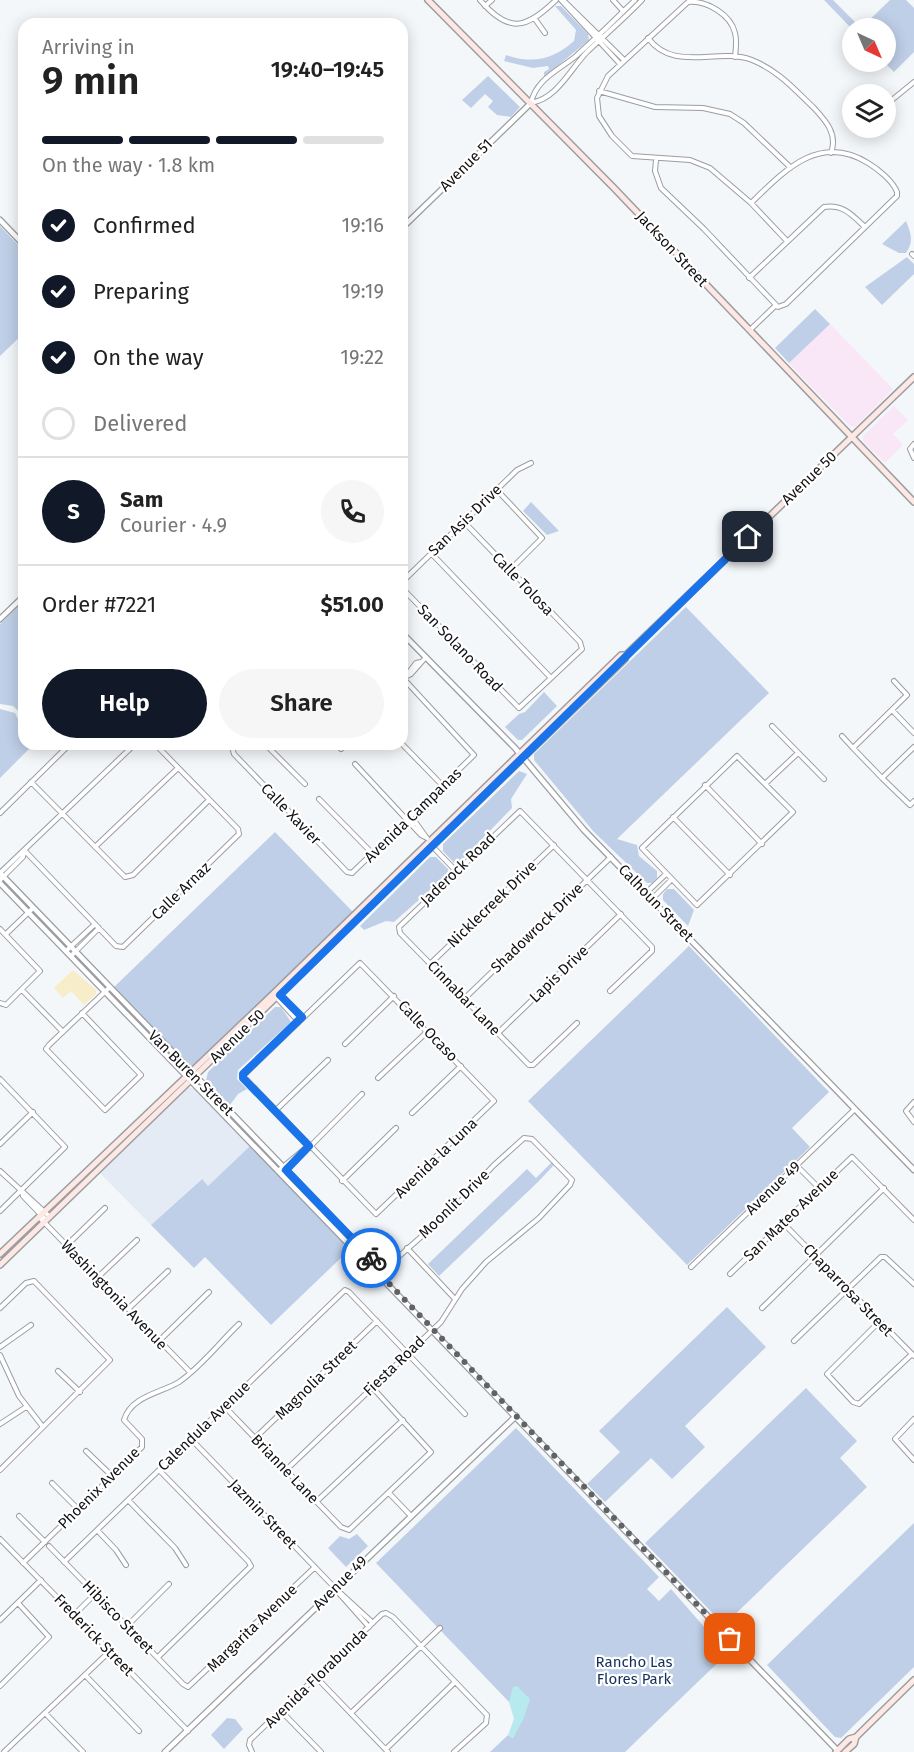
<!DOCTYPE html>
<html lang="en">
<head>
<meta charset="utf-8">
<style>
	:root { --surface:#fff; --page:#f6f6f6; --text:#222; --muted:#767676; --line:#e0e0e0; --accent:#111827 }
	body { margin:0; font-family:"Fira Sans",sans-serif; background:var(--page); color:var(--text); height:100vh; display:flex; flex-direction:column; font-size:22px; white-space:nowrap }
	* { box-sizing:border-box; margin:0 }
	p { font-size:20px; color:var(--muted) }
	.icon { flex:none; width:33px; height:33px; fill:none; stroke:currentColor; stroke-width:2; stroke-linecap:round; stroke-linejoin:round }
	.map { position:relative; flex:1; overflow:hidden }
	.side { position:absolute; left:18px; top:18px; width:390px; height:732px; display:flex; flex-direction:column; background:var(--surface); border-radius:18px; box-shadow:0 3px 15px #0003 }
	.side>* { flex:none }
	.needle { width:39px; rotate:136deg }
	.fabs { position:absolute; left:842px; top:18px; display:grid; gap:12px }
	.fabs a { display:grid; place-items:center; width:54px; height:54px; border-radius:50%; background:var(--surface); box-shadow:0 3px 15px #0003; font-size:30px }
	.pin { position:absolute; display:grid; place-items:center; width:51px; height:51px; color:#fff; margin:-26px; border-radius:12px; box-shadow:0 3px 9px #0006 }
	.courier { position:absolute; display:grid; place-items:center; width:60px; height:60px; margin:-30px; border:4px solid #1a73e8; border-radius:50%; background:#fff; color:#222; box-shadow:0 2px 8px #0007 }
	.head em { font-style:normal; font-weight:600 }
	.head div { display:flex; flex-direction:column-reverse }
	.head { display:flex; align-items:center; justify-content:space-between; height:102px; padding:0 24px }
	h1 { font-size:39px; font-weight:600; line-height:45px }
	.bar { display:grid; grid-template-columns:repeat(4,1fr); gap:9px 6px; align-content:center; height:72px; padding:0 24px }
	.bar i { height:8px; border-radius:4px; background:var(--line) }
	.bar .selected { background:var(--accent) }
	.bar p { grid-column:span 4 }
	.line { display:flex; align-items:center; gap:15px; padding:0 24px; border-top:2px solid var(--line) }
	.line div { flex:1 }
	.round { display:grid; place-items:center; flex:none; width:63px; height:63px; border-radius:32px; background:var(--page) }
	ol { padding:0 24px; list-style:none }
	li { display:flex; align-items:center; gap:18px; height:66px }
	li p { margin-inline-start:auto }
	li .icon { padding:6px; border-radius:50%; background:var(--accent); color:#fff; stroke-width:4 }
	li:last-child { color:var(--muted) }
	li i { width:33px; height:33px; border:3px solid var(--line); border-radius:50% }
	.cta { display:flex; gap:12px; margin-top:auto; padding:12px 24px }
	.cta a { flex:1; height:69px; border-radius:36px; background:var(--accent); color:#fff; font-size:24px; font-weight:600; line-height:69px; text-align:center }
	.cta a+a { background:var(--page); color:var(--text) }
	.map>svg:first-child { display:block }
</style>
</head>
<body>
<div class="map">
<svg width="914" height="1752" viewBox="0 0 914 1752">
	<rect width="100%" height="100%" fill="#f4f7fa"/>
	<!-- built -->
	<path fill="#e5ebf4" d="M187 1088H194L250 1146 208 1186 201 1179 151 1225 100 1173Z"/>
	<!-- industrial -->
	<path fill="#f9e6f6" d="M830 324 893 389 855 427 850 426 789 363Z
		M894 406 908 420 893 434 903 445 885 463 863 441V436Z"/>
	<!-- green -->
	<path fill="#bfcfe7" d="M824 0H833L861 28 890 0H906L914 8V52L894 72 884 62 885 28 852 29Z
		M555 6H561L588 34 589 40 544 77V72L549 69 548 66 533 68 504 61 506 55C533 64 552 60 574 41L576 30Z
		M488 76 520 107 511 117 497 115 488 107 493 101 485 94 471 108 462 100Z
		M906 221C911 233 914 242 906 253H899L882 244Z
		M0 226 24 251V333L0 356Z
		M907 257 914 264V274L882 305 865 287Z
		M815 309 830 324 789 363 775 348Z
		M531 502 559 531 547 535 523 511Z
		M24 601V716L13 706 0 704V624Z
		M686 607 769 693 617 839 637 845 639 856 657 871V878L652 883H647L594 832 534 760V754Z
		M544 692 557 706 522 740H518L505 727 519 714 525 712Z
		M0 709 15 713 24 731V744H34L0 778Z
		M519 771 527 774 511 799 512 808 459 863H454L443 851V844Z
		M275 832 353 912 191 1068 113 988Z
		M430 857H436L448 869V874L394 922 386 921 364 930 360 926Z
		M667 889H674L694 910 688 926 663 900V894Z
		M689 946 829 1092 792 1128 810 1147 687 1265 528 1101Z
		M275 1007H281L291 1022 238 1070 237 1079 247 1089 238 1094 230 1105 206 1080 208 1072Z
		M250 1146 343 1243 346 1253 271 1325 205 1257 194 1268 151 1225 202 1179 208 1186Z
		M552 1162 554 1165 539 1181 439 1276 428 1264 527 1169 536 1178Z
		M727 1307 766 1347 685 1426 705 1447 672 1479 651 1458 605 1502 587 1484 620 1452 599 1431Z
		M806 1388 857 1441 840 1458 867 1487 724 1625 645 1543Z
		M516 1428 659 1577 647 1589 659 1601 671 1589 713 1637V1643L723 1650 730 1651 625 1752H490L508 1735 513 1738 525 1711 509 1702 376 1563Z
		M914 1523V1667L841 1738 835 1737 767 1665Z
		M357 1534 368 1546 346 1567 328 1548 340 1536 349 1539Z
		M227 1718 235 1719 243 1729 224 1749 211 1735Z"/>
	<!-- sand -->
	<path fill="#f7edc8" d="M73 970 96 990V994L84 1005 71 991 63 998 54 988Z"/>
	<!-- water -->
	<path fill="#b6eaef" d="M517 1686 530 1699 523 1720 513 1738 508 1735 514 1719 509 1702 513 1687Z"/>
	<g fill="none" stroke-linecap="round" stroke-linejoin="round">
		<!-- minor casing -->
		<g stroke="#9b9da1" stroke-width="6">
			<path id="minor" d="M480 0C509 34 526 29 556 0
				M561 0 620 64
				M563 0 624 60
				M613 0 623 11
				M635 0C616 19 596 38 576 56 559 70 536 79 531 103 558 98 570 69 588 51 606 34 625 18 642 0
				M485 6 492 0
				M535 19 545 33
				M648 38C674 73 717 47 752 60 779 71 794 89 814 108 826 121 838 134 831 153
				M735 57C736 49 737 40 735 33 731 15 707 0 688 2L608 76 597 98 599 116 612 136 632 156 690 160 710 168 751 203 787 241
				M599 91 655 107 703 108 730 114 744 123 789 166
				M887 104 914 82
				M656 160 655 171 661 188 704 229 778 307 786 304 897 196V192C893 181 878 169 868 163 819 132 783 172 751 203
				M912 254 914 256
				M749 278 824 207C843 204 852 215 865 227
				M750 330 775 306
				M914 444 910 449 914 458
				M497 490 542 538 510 570
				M431 553 551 678
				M402 582 517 470 531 463
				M402 588 519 708 582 649 580 642 464 522
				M407 675 416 663 421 662
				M403 678 411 674 426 657
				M892 710 914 733
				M772 726 824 779
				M842 736 853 748
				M235 744 232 747 234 754 347 872 352 873 474 755 402 677
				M265 744 305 784
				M335 744 341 749
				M402 744 443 786
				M914 747 882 778 910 805 914 801
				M737 756 793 812 697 905 642 848Z
				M355 764 421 835 427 838
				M882 778 853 748 907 695 894 681
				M31 782 125 877 133 875 209 800
				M766 783 798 753
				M705 785 762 844
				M319 799 373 854
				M0 813 70 744
				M673 817 730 875
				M411 822 416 823 426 837
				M432 846 456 871
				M95 847 178 768
				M25 851 116 946 123 947 239 834 238 829 155 744
				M0 873 135 744
				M0 880 23 857 24 852
				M646 893 666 874
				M652 899 671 880
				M0 929 40 971 6 1005 0 1003
				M6 934 33 908
				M66 951 95 924
				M71 956 99 928
				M360 963 494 1101 376 1214 243 1076Z
				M430 964 554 845
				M22 990 63 1032
				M280 994 302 1017
				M276 997 298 1021
				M464 999 611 857
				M82 1013 141 1075 105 1110 46 1049 49 1045 110 987
				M577 1023 533 1065H529L400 933 399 927 520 811 652 947V951L610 991
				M498 1033 621 914
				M345 1044 394 996
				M378 1078 428 1031
				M0 1079 65 1147 0 1211
				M914 1102 906 1111 914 1122
				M275 1111 328 1060
				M412 1113 461 1066
				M0 1144 33 1112
				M796 1165 819 1188
				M0 1171 50 1217
				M278 1171 308 1146
				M282 1175 362 1094
				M342 1181 396 1128
				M22 1191 23 1196 46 1220
				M39 1217 190 1372
				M783 1223 914 1356
				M66 1246 105 1208
				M407 1248 455 1299
				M691 1267 855 1109
				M730 1274 852 1157 914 1220
				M97 1278 137 1240
				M0 1308 26 1283 34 1281 110 1360 0 1470
				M762 1308 884 1188
				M128 1309 168 1271
				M879 1322 827 1374 853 1402 859 1404 911 1355
				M159 1341 209 1292
				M794 1341 881 1257H885L914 1284
				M0 1347 31 1325
				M0 1355 19 1396 43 1427
				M58 1371 80 1392
				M224 1406 341 1527 349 1530 431 1452 372 1387
				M914 1419 895 1439 914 1460
				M0 1424 26 1407
				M255 1438 377 1321
				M191 1439 336 1589 373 1623
				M86 1451 112 1476
				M286 1470 441 1322 462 1289 486 1262 539 1218 570 1185 572 1180 532 1139 524 1138 493 1166 455 1207 380 1273
				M52 1483 78 1509
				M389 1493 410 1515
				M128 1500 175 1548 186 1565
				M317 1501 403 1420
				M19 1516 45 1542
				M97 1530 116 1550 126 1565
				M0 1539 188 1731
				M49 1546 183 1684 188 1687 315 1567
				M64 1562 345 1290 349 1292 465 1414
				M23 1563 142 1447V1439L124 1420C131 1396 161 1393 179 1382 201 1367 220 1342 239 1324
				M336 1590 369 1627
				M74 1615 96 1593
				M0 1620 41 1580
				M127 1626 169 1584
				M158 1657 251 1566 248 1561 159 1470
				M85 1675 139 1731
				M316 1677 388 1752
				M0 1686 49 1637 18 1603
				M281 1711 321 1752
				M45 1713 83 1752
				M351 1713 440 1628
				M386 1749 455 1682
				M4 1752 110 1651
				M252 1752 249 1745 250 1740 382 1614 386 1613 393 1617 487 1715 486 1723 454 1752"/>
		</g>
		<!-- tertiary casing -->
		<g stroke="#9b9da1" stroke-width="7">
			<path id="tertiary" d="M0 220 24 245
				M402 228 531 103
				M0 619 24 596
				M402 633 515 748 584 830 914 1170
				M0 873 375 1262 380 1273
				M0 883 837 1750
				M165 1752 516 1416"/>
		</g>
		<!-- secondary casing -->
		<g stroke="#9b9da1" stroke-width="8">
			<path id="secondary" d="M428 0 613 187 914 502
				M0 1254 273 994 621 655H626
				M0 1265 625 659 626 655 914 377
				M836 1752 849 1739 856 1737 914 1680
				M845 1752 854 1744 856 1737"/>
		</g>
		<!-- minor -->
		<use href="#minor" stroke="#fff" stroke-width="4"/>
		<!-- tertiary -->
		<use href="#tertiary" stroke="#fff" stroke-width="4.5"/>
		<!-- secondary -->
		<use href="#secondary" stroke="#fee8e3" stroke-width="5"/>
	</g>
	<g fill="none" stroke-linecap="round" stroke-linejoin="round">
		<!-- done -->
		<path stroke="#606264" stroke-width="6" stroke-dasharray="0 10.8" d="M371 1258 380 1274 730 1639"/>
		<!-- route -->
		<path stroke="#1a73e8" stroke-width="8" d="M371 1258 286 1170 309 1146 243 1078V1074L302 1017 280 995 748 537"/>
	</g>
	<g text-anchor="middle" stroke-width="4.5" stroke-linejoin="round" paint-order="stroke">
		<!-- street labels -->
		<g font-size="15" fill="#111113" stroke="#fff">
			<text transform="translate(466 165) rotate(-45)" y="5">Avenue 51</text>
			<text transform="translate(672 249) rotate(47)" y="5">Jackson Street</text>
			<text transform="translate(809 478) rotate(-44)" y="5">Avenue 50</text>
			<text transform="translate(465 520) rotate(-44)" y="5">San Asis Drive</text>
			<text transform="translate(523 584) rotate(46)" y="5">Calle Tolosa</text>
			<text transform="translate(460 648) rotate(46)" y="5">San Solano Road</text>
			<text transform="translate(291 814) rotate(46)" y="5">Calle Xavier</text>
			<text transform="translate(413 815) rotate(-44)" y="5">Avenida Campanas</text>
			<text transform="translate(458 869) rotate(-44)" y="5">Jaderock Road</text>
			<text transform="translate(181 891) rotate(-44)" y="5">Calle Arnaz</text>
			<text transform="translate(656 903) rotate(46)" y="5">Calhoun Street</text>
			<text transform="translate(492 904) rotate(-44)" y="5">Nicklecreek Drive</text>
			<text transform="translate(537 928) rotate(-44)" y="5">Shadowrock Drive</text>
			<text transform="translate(559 974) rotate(-44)" y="5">Lapis Drive</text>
			<text transform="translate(464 998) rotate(46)" y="5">Cinnabar Lane</text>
			<text transform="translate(428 1031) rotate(46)" y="5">Calle Ocaso</text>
			<text transform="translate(237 1036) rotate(-44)" y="5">Avenue 50</text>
			<text transform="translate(191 1073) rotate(45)" y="5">Van Buren Street</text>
			<text transform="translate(436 1158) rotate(-44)" y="5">Avenida la Luna</text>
			<text transform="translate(773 1188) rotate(-44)" y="5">Avenue 49</text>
			<text transform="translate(454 1204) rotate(-44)" y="5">Moonlit Drive</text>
			<text transform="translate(791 1215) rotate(-44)" y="5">San Mateo Avenue</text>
			<text transform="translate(848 1290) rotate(46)" y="5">Chaparrosa Street</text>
			<text transform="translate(114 1295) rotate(46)" y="5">Washingtonia Avenue</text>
			<text transform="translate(394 1366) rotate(-44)" y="5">Fiesta Road</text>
			<text transform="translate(316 1380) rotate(-44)" y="5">Magnolia Street</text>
			<text transform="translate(204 1426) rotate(-44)" y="5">Calendula Avenue</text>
			<text transform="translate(285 1469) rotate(46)" y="5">Brianne Lane</text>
			<text transform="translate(99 1488) rotate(-45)" y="5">Phoenix Avenue</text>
			<text transform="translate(263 1514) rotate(46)" y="5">Jazmin Street</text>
			<text transform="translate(340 1583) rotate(-45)" y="5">Avenue 49</text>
			<text transform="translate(118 1617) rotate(46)" y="5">Hibisco Street</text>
			<text transform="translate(252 1628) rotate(-44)" y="5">Margarita Avenue</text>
			<text transform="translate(94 1635) rotate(46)" y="5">Frederick Street</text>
			<text transform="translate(316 1678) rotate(-44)" y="5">Avenida Florabunda</text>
		</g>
		<!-- park labels -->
		<g font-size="15" fill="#14305b" stroke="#fff">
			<text x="634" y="1667">Rancho Las<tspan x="634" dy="17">Flores Park</tspan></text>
		</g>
	</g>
</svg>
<div class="fabs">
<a><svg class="needle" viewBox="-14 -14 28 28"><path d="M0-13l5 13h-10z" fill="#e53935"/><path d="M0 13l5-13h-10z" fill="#767676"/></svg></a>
<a><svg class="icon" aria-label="layers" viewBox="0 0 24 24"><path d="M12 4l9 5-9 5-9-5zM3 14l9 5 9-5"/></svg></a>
</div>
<div class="pin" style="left:730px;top:1639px;background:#ea580c"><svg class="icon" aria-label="bag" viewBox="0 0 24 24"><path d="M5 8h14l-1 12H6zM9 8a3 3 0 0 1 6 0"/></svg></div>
<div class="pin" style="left:748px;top:537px;background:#1f2937"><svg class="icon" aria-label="home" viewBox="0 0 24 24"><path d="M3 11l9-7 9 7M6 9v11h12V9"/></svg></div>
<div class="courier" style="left:371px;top:1258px"><svg class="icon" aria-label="bike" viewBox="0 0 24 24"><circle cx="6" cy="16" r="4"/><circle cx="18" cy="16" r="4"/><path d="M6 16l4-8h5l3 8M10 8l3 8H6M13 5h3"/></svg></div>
<section class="side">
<div class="head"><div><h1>9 min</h1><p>Arriving in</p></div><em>19:40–19:45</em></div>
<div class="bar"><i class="selected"></i><i class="selected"></i><i class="selected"></i><i></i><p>On the way · 1.8 km</p></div>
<ol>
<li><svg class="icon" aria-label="check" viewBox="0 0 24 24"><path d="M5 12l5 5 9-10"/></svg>Confirmed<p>19:16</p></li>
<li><svg class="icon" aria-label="check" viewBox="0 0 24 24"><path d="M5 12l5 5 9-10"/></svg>Preparing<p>19:19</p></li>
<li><svg class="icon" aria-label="check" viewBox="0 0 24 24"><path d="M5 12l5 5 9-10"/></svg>On the way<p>19:22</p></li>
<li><i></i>Delivered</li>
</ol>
<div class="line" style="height:108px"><b class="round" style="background:var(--accent);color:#fff">S</b><div><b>Sam</b><p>Courier · 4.9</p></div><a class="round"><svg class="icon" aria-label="phone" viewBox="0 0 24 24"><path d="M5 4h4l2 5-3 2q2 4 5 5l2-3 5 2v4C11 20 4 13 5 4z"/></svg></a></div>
<div class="line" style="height:78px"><div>Order #7221</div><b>$51.00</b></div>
<div class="cta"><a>Help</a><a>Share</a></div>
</section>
</div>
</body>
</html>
